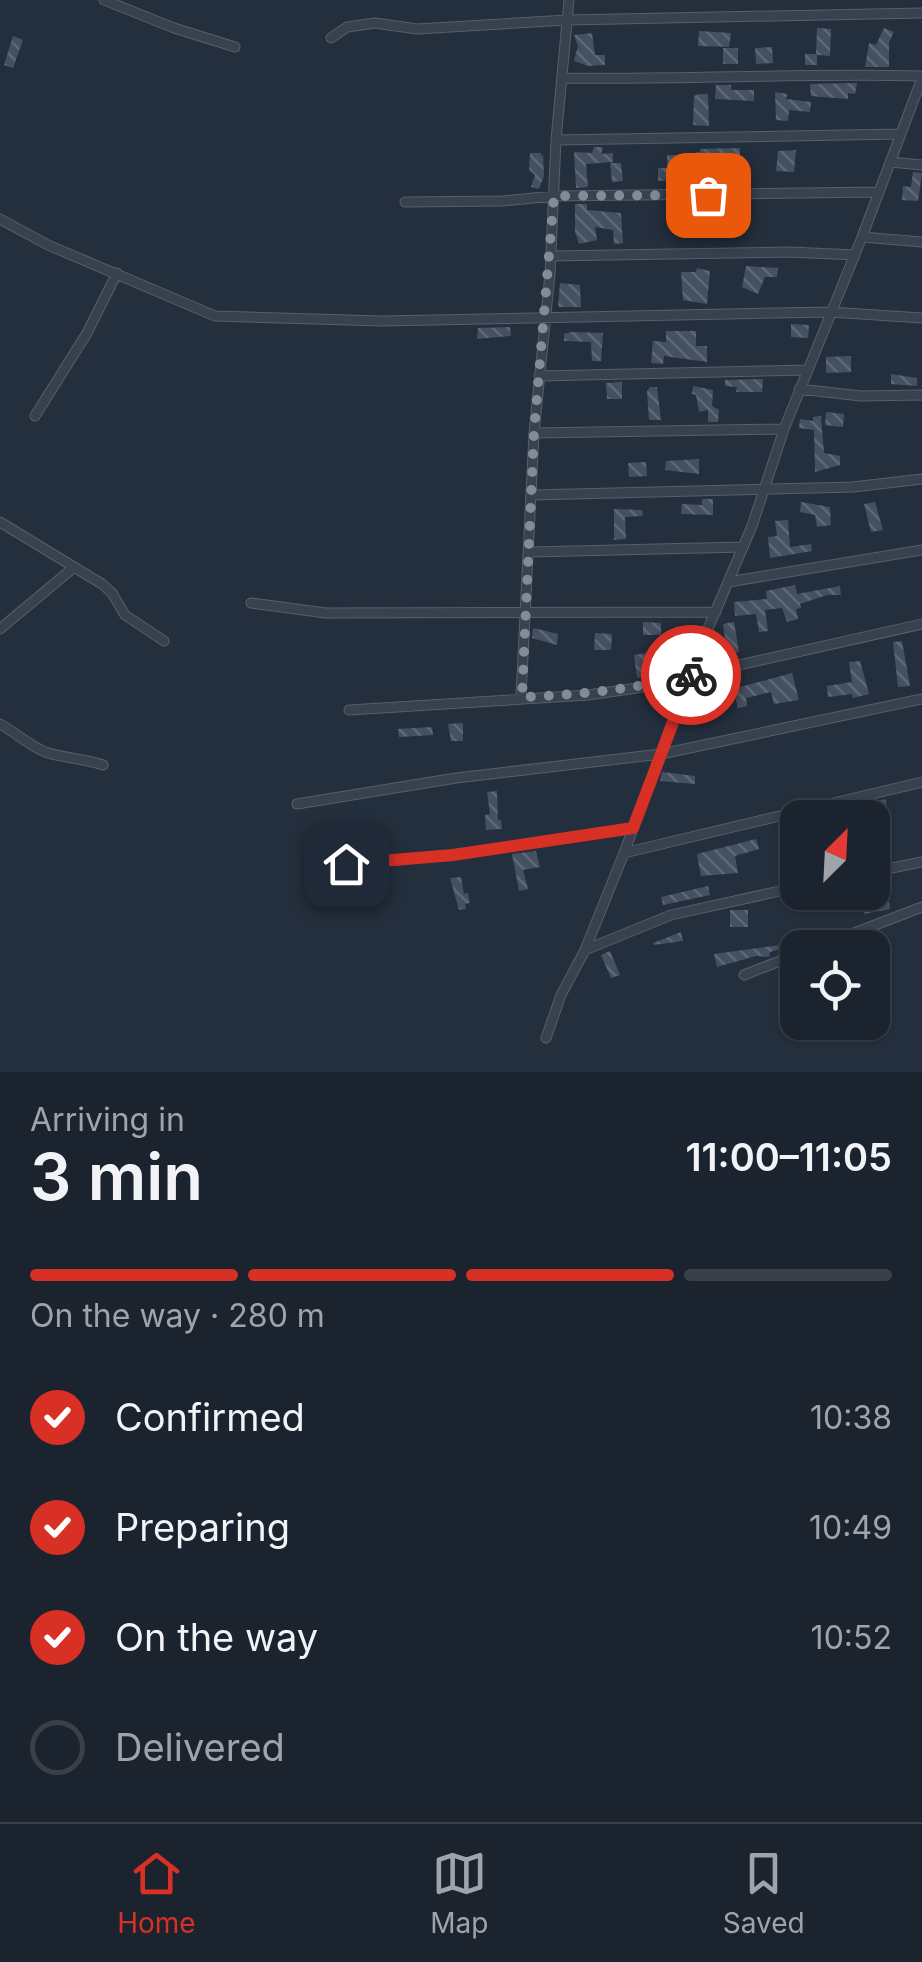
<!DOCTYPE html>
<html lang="en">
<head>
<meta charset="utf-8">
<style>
	:root { --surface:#1b232e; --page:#282f3a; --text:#f1f3f6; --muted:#a0a4aa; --line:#39404a; --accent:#d93025 }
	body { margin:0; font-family:Inter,sans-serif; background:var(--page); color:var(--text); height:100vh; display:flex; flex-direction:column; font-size:38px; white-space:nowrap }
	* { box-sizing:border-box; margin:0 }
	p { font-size:32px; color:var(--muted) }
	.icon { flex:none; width:55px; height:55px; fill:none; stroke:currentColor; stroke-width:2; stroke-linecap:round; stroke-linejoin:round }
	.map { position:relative; height:1072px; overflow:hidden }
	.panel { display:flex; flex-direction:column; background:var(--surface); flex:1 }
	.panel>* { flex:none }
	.needle { width:65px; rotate:24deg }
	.fabs { position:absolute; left:780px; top:800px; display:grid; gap:20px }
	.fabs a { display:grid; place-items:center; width:110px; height:110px; border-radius:20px; background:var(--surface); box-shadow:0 2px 8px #0004,0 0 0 2px var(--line); font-size:50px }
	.pin { position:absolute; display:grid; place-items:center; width:85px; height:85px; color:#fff; margin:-42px; border-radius:20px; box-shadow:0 5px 15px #0006 }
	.courier { position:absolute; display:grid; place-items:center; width:100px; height:100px; margin:-50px; border:8px solid #d93025; border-radius:50%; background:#fff; color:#222; box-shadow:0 2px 12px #0007 }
	.summary em { font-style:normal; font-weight:600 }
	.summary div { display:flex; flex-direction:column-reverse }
	.summary { display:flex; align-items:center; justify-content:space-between; height:170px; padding:0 30px }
	h1 { font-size:65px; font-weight:600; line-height:75px }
	.bar { display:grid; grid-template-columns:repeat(4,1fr); gap:15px 10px; align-content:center; height:120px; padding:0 30px }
	.bar i { height:12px; border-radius:8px; background:var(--line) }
	.bar .active { background:var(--accent) }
	.bar p { grid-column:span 4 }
	ol { padding:0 30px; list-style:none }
	li { display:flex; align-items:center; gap:30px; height:110px }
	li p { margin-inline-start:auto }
	li .icon { padding:10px; border-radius:50%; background:var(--accent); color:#fff; stroke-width:4 }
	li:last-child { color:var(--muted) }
	li i { width:55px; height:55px; border:5px solid var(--line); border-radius:50% }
	.tab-bar { display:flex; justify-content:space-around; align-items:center; height:140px; border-top:2px solid var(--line); background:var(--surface); font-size:28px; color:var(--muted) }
	.tab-bar a { display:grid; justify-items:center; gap:5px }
	.tab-bar .active { color:var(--accent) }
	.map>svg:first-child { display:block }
</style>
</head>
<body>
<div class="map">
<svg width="922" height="1072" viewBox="0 0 922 1072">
	<defs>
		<pattern id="building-back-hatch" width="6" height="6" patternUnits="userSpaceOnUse" patternTransform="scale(2.5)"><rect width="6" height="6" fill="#455162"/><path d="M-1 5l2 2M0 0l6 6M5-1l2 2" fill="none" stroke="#5d6877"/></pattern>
	</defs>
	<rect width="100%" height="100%" fill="#242f3e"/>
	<!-- building -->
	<path fill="url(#building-back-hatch)" d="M817 28 831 29 830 56 817 55V65H805V54H816Z
		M884 28 894 32 889 42V67H865L869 43 876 45Z
		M699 31 731 33 729 47 698 46Z
		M592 33 595 55H605V65L588 66 574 61 578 46 574 35Z
		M13 36 23 40 13 68 4 65Z
		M772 47 773 63 756 64 755 48Z
		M723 48H738V64H723Z
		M857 83 855 94 848 93V99L811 96 810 84Z
		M716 85H731V90H754V101L715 99Z
		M775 92 787 94 786 99 811 102 810 112 789 110 788 121 776 120Z
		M699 94H708L709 126 693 125 694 96Z
		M594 147H603L601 154 613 153V162L586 164 588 187 576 188 574 152 592 153Z
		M740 148V158L723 159V177H711V161H696V152H700V149Z
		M796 150 794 172 776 171 778 151Z
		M530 153H541V157L543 154 544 176 539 189 531 187 535 175 529 170Z
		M667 155H676V176H688V185L676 186 675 180 658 181V168H667Z
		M610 163H621L623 181 612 182Z
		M913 172 922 173 918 201 902 200 903 186 911 187Z
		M575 204H587V210L621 213 623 243 614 244 613 230 595 227 597 240 579 244 575 232Z
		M746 266 778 268 777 277H765L758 294 742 287Z
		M697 268 710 271 707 304 683 300 681 272H696Z
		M560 283 580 285 581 307H558Z
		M791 324 809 325 808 338 791 337Z
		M510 327 511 336 477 339 478 328Z
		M666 331H696V346H707V362L664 356 663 364 651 363 653 341 666 342Z
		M571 332 603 333 601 361H592L591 342 564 341V334Z
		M851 356V372L826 373V357Z
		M891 374 917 378V386L891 384Z
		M763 379 762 392H736L737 387 725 386V380Z
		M622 382V399H607L606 383Z
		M693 386 713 390 712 406 719 410 718 422H708V410L699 412 696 395 692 394Z
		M650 387H657L661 420H649L647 391Z
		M826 412 844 414 843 427 825 425Z
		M821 416 824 453 840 456V465L815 472 814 430 799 428 800 419 813 421V417Z
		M699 459V474L665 470 666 461Z
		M646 462 647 476 629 477 628 463Z
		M702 499H713V515L681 514 682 504 702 505Z
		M801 502 830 507 831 525 817 527 815 515 800 512Z
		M875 502 883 530 871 532 864 504Z
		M614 509 642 510 643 516 625 517 626 539 614 540Z
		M788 520 790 547 811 544 812 551 770 558 768 537 777 536 775 521Z
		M795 585 797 594 840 586 841 595H827L800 604 801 608 796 609 798 619 787 622 782 608 765 610 768 631 759 632 756 614 735 616 734 602 767 599 766 591Z
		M643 622 661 623V635H643Z
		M734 622 739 652 727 655 723 624Z
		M533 628 558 634 557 645 532 638Z
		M595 633 612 634 611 650H594Z
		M902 641 910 686 898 687 893 642Z
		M645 653 650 676 637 678 634 655Z
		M860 661 869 694 853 698 852 694 828 697 827 686 852 682 849 662Z
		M792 673 799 700 774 704 771 692 746 698 747 706 738 708 733 689Z
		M463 723V741H451L448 724Z
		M432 727 433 735 399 737 398 729Z
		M662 772 695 776V784L660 781Z
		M497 791 498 820H501L502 829 486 830 485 815 490 814 487 792Z
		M886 799 887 815 868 816 866 804Z
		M756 839 759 849 735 856 738 873 701 876 697 854Z
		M536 851 540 867 523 870 528 889 519 891 512 854Z
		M461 877 464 894 468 893 470 903 465 904 466 909 459 910 450 878Z
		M708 886 710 895 663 905 661 897Z
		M860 892H871L872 901 888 898 890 909 864 914Z
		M730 910H748V927H730Z
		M681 932 683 941 654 945 653 943Z
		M780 945V949L770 952 769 957 756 956 717 967 714 954Z
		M610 951 620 975 611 978 601 955Z"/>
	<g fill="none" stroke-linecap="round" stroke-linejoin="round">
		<!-- minor casing -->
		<g stroke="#565f6c" stroke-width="11">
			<path id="minor" d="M104 0 174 28 235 47
				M331 38 347 27 375 23 417 29 567 20 922 13
				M562 78C682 80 802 73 922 76
				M556 140 901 134
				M890 162 922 165
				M405 202 503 201 554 196 877 192
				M0 219 48 245 215 316 382 321 830 312 922 318
				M862 237 922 242
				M551 256 790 252 855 255
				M539 376 808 370
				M799 389 861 396 922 395
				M35 416 87 333 117 273
				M534 433 784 429
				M532 495 853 487 922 479
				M0 522 102 584 112 593 125 615 164 641
				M530 552 743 547
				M728 582 922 550
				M251 603 326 613 716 612
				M0 629 73 568
				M521 697 534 433 550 274 556 140 569 0
				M349 710 588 695 637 688 922 624
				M0 724C17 733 30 747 48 753 66 758 85 759 103 765
				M297 804 456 778 661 754 922 699
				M624 853 922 782
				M311 867 453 855 633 828
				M872 872 922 862
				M815 948 922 907
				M585 950 671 915 798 887
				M744 975 798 954
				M546 1038 561 995 585 950 624 853 701 645 752 526 784 429 862 237 922 78"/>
		</g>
		<!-- minor -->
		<use href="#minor" stroke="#38414e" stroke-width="9"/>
	</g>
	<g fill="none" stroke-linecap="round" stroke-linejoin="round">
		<!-- done -->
		<path stroke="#828b98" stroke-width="10" stroke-dasharray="0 18" d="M691 675C634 689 580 695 522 697L534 432 554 196 708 195"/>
		<!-- route -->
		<path stroke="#d93025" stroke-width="12" d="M346 864 453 855 633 828 691 675"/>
	</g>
</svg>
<div class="fabs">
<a><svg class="needle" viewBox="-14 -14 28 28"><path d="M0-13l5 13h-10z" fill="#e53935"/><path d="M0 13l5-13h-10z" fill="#a0a4aa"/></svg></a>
<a><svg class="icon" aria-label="locate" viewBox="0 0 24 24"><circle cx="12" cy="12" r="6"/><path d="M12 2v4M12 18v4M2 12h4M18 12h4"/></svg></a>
</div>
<div class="pin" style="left:708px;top:195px;background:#ea580c"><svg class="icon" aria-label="bag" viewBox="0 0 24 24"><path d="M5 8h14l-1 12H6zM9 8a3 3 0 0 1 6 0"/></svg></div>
<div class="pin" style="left:346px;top:864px;background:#1f2937"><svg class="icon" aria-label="home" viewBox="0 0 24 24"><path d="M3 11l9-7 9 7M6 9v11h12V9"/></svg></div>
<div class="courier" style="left:691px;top:675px"><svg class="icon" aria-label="bike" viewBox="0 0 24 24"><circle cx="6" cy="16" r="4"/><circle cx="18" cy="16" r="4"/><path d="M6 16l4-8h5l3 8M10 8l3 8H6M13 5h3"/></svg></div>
</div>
<section class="panel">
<div class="summary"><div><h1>3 min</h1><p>Arriving in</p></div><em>11:00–11:05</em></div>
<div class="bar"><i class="active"></i><i class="active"></i><i class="active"></i><i></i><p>On the way · 280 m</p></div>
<ol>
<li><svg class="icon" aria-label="check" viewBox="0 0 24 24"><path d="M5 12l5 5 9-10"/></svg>Confirmed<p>10:38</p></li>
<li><svg class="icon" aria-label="check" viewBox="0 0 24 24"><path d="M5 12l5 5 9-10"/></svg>Preparing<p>10:49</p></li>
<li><svg class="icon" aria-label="check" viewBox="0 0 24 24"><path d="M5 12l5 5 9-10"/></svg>On the way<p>10:52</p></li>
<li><i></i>Delivered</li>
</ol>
</section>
<nav class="tab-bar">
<a class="active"><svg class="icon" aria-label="home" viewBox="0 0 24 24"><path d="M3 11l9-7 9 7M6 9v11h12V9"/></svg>Home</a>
<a><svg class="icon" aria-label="map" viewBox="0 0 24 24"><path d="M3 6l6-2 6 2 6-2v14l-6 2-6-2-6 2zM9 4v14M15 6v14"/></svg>Map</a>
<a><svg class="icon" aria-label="saved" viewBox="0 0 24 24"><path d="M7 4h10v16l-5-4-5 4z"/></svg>Saved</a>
</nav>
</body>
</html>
